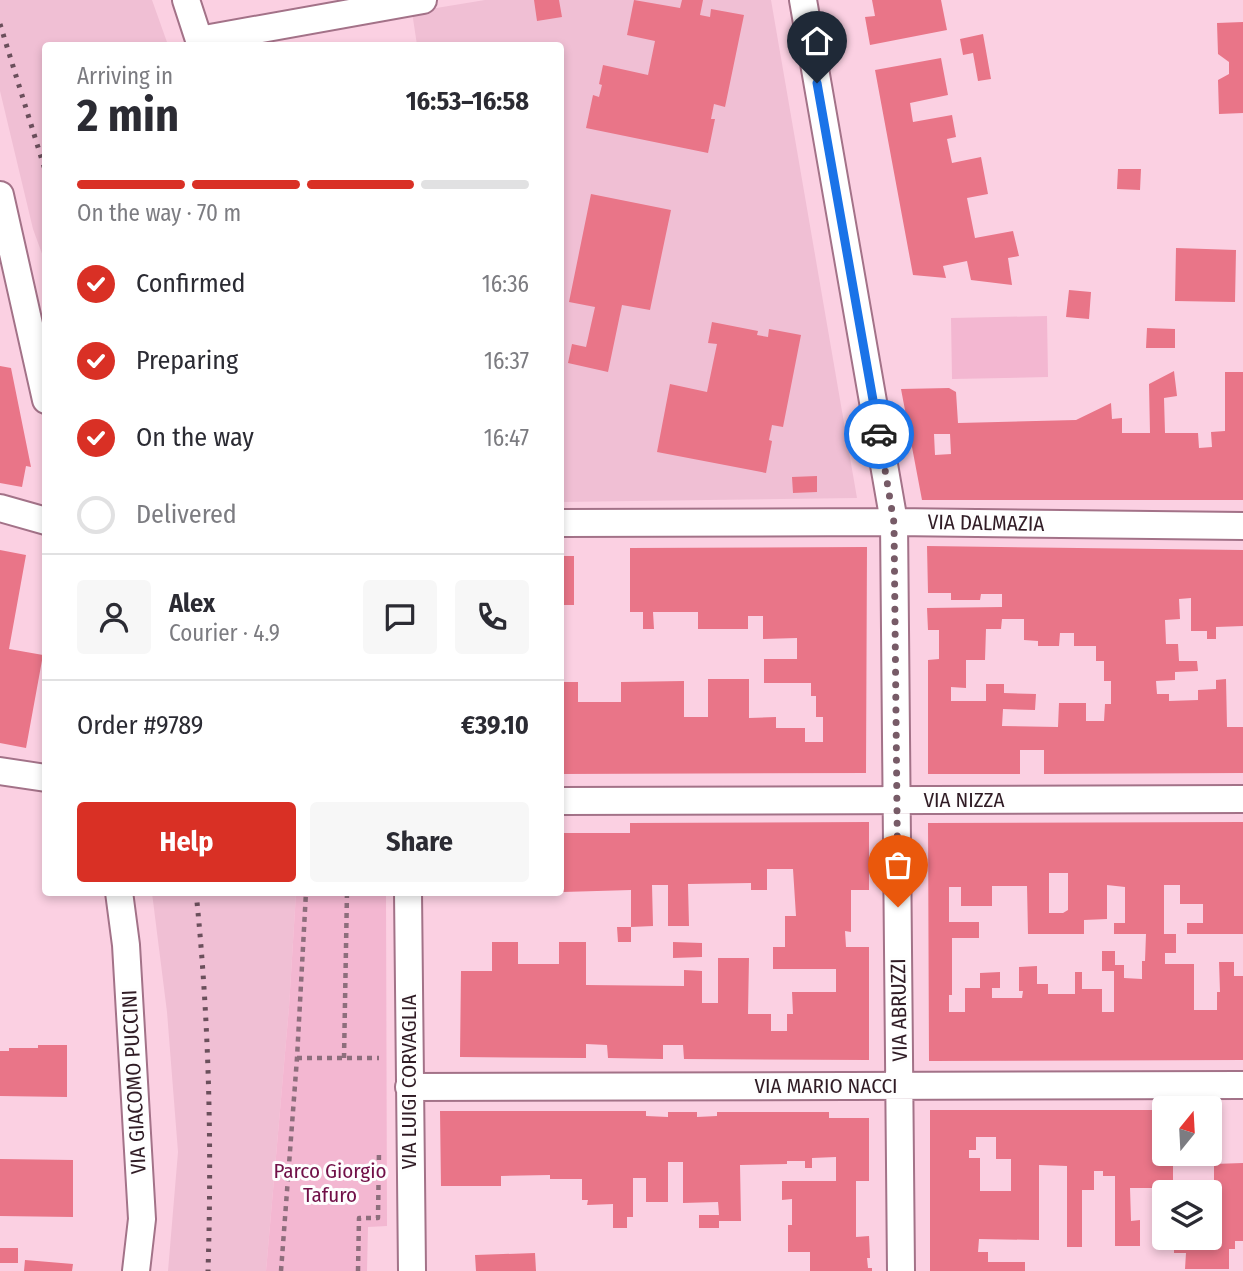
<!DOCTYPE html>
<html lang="en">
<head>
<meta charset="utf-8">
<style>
	:root { --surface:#fff; --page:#f7f7f7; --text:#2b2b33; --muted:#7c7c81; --line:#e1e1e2; --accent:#d93025 }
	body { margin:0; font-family:"Fira Sans Condensed",sans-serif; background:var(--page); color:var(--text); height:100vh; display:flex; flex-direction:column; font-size:26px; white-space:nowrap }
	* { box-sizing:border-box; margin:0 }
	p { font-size:23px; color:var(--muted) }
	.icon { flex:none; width:38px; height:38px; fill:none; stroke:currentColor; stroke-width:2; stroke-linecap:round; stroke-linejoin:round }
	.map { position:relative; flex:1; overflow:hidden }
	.details { position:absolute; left:42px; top:42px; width:522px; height:854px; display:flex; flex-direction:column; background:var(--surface); border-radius:7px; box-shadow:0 4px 10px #0003 }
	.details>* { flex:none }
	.needle { width:46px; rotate:18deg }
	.tools { position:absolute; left:1152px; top:1096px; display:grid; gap:14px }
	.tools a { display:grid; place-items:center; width:70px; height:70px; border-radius:7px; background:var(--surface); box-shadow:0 4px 10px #0003; font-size:35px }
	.pin { position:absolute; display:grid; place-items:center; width:60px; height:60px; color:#fff; margin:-72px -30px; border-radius:50% 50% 50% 0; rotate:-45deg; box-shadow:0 0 7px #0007 }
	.pin .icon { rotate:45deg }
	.courier { position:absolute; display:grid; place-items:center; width:70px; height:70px; margin:-35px; border:5px solid #1a73e8; border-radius:50%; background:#fff; color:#222; box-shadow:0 2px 9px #0007 }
	.head em { font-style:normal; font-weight:700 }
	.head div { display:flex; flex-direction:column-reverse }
	.head { display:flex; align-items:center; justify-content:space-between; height:119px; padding:0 35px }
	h1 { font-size:46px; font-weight:700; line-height:52px }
	.bar { display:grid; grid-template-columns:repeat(4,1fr); gap:10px 7px; align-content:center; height:84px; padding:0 35px }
	.bar i { height:9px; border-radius:5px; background:var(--line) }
	.bar .selected { background:var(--accent) }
	.bar p { grid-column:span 4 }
	.line { display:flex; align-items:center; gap:18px; padding:0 35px; border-top:2px solid var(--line) }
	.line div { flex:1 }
	.round { display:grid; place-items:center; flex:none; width:74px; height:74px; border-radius:7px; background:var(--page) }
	ol { padding:0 35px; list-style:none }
	li { display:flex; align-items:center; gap:21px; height:77px }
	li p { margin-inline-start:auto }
	li .icon { padding:7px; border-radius:50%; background:var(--accent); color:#fff; stroke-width:4 }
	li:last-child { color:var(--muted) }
	li i { width:38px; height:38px; border:4px solid var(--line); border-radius:50% }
	.button { display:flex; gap:14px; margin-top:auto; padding:14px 35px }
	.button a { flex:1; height:80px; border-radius:7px; background:var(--accent); color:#fff; font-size:28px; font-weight:700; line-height:80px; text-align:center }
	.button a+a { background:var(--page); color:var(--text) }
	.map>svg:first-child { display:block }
</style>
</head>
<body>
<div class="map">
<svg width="1243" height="1271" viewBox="0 0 1243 1271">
	<rect width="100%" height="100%" fill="#fbd0e2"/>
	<!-- built -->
	<path fill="#f0bfd4" d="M0 0H152L168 45 46 46 45 262 33 229 0 91Z
		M485 0H771L857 498 560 502V46L417 45 412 12Z
		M152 893H296L289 1007 266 1271H168L178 1152 167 1012Z"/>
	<!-- green -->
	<path fill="#f3b7d1" d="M1047 316 1048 377 952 379 951 318Z
		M296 893H386L387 1226 368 1227 367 1271H266L289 1007Z"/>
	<!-- building -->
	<path fill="#e97588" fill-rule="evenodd" d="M534 0H559L562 17 537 21Z
		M634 0 680 8 682 0H703L700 15 710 17 711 9 744 15 725 107 714 104 711 119H715L708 153 586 128 593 95 599 97 602 85 599 84 603 65 648 75 655 41 627 35Z
		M872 0H941L947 30 870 45 865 17 875 16Z
		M1243 22V113L1219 114 1218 80 1229 74V62L1218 54 1217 23Z
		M983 34 991 79 978 81 973 53 963 55 960 39Z
		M941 58 948 95 910 103 913 122 952 115 956 137 947 139 952 163 981 157 988 194 967 198 975 238 1013 231 1019 256 1008 258 1012 285 971 280 967 261 943 266 946 278 913 275 875 70Z
		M1118 169H1141L1140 190 1117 189Z
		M591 194 671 210 650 310 622 305 608 372 568 363 572 344 586 347 595 307 569 302Z
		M1176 248 1236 250 1235 302 1175 301Z
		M1069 290 1091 292 1089 319 1066 317Z
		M712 322 758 331 757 335 768 337 769 329 801 335 783 427 772 425 769 440 772 441 766 473 657 452 670 384 707 392 717 344 708 343Z
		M1147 328 1175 329V348H1146Z
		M0 366 11 368 31 467 26 466 22 487 0 483Z
		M1174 371 1177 396 1164 398 1165 433H1198L1199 448 1212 447 1211 432 1225 431V372H1243V500H922L901 389 949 388 956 392 958 423 1076 420 1111 403 1112 419 1122 418V433H1150L1149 384ZM934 434H950L951 454 935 455Z
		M817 476V492L793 493 792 477Z
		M927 546 1243 550V626L1216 627V639H1207V631H1191V598L1179 599 1180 619 1165 620 1166 644H1178L1179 661H1197L1198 671 1175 672V680L1156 681 1157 694H1169V701L1198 700V690L1216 689V680L1226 679 1227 727H1243V773L1044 774V750H1020V774H928V660L939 659V630H928L927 608 1002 607V594H981L980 600H951V593H928ZM1002 619H1024V640L1038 641V646H1059L1060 633H1074V646H1096V661H1104V681H1111V704H1105L1104 721H1086V703H1059L1058 727 1002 726 1003 709 1035 710 1036 694 1004 693V684H986V701H951V687L966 688V660H985L986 629H1001Z
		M867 547 866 773 560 774V682H578V702H621V682L684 681V717H708V679H749V718L776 717V728H805V742H823V717H816V696H811V683H764V659H797V638L763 639V616H748V629H698V612H653L654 629H643V612H630V548Z
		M0 550 26 555 9 649 43 655 26 748 0 743Z
		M560 556H574V605H560Z
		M869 822V890H851V932L845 931 846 947H869V1060L684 1059 683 1045H663V1059L608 1058 607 1045 586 1044V1058L460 1057 461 971H492V942H518V964H559V942H586V985L684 986V970L702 971V1003H718V958H749L748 1014H771V1031H787V1014H793L792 992H836V969H773V947H785V916H796L793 869H767V890H751V883L688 884 689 926H668V885H652L653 926 631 927V890L563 892V889H560V833H630V823Z
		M1243 822V934H1187V923H1203V904H1180V885H1164V934H1176V953H1165V964H1194V1010H1217V992H1220L1219 962H1234V976H1243V1060L929 1061 928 823ZM1049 873H1068V910L1063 913H1049ZM1107 885 1125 887V923H1114V934H1146L1145 961H1142V979L1124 978V965H1115V951H1102V971H1114V1012H1102V989H1082V972H1075V994H1048V984H1037V966L1019 967V991H1023L1022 998H992V988H1000V972L980 973V988H965V1012H949V995H952V938H979V922H949V887H961V906H992V886H1027L1028 934H1084V920L1107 919Z
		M617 927H631V942H618Z
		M673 942 702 943V957L673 958Z
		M38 1045H67V1097L0 1096V1051H9V1048H38Z
		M930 1110H1164V1153H1173V1192H1164V1220H1158V1188H1130L1131 1221 1140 1220V1246H1115V1176H1103V1171H1094V1190H1082V1247H1067V1166L1039 1165V1240L979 1239 978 1252H988V1262H1025V1271H930ZM976 1137H996V1159H1011V1191H980V1158H969V1150H976Z
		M440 1111H646V1116L668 1117V1112H697V1117L717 1116V1112H829V1118H869V1181H856V1237L869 1236 870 1258H867L868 1268H872V1271H810V1252H788V1225H792V1199L782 1200V1181H836V1157L812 1158V1168H805V1161H787V1164L740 1165 741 1221H719V1228H699V1215H719L718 1202 683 1203V1162H668V1202H646V1178H633V1217H627V1228H613V1204L587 1205 588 1200H582V1179H550V1175L501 1176V1186H441Z
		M0 1159 73 1160V1217L0 1216Z
		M1243 1163V1241H1235V1249H1229V1269H1185L1186 1253H1174V1237H1209V1193H1214V1164Z
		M0 1248H18V1263H0Z
		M535 1253 536 1271H476L475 1255Z
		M25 1260 73 1264 72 1271H24Z"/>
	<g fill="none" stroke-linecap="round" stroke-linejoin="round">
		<!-- minor casing -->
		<g stroke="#a37288" stroke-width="30">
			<path id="minor" d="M186 0 201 46
				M803 0 894 522 901 1271
				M199 40 423 0
				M0 195 46 400
				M0 508 46 521
				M560 523 894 522 1243 526
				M0 771 46 778
				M560 801 1243 799
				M119 892 126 945 142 1219 136 1271
				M408 892 412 1271
				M409 1087 1243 1085"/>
		</g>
		<!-- path -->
		<path stroke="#8d6e7c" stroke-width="4.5" stroke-dasharray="5 5" stroke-linecap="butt" d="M297 1058H379
			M344 1058 347 892
			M281 1271 297 1058 306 892
			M358 1271 359 1218H378L379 1151"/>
		<!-- minor -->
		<use href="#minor" stroke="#fff" stroke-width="26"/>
		<!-- rail -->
		<path stroke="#6a4f5b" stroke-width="5" stroke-dasharray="3.5 7" stroke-linecap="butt" d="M0 24 46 173
			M196 892C209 1018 212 1145 208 1271"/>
	</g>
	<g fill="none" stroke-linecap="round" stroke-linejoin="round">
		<!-- done -->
		<path stroke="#775b67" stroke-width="7" stroke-dasharray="0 12.6" d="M879 434 894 523 898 907"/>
		<!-- route -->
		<path stroke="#1a73e8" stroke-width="9" d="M817 83 879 434"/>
	</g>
	<g text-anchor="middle" stroke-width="6" stroke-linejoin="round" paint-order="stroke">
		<!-- street labels -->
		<g font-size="21" fill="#301c25" stroke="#fefefe">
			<text transform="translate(986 523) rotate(1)" y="7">VIA DALMAZIA</text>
			<text x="964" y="807">VIA NIZZA</text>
			<text transform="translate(899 1010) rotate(-91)" y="7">VIA ABRUZZI</text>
			<text transform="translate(134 1082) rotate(-93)" y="7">VIA GIACOMO PUCCINI</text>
			<text transform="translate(409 1082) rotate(-90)" y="7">VIA LUIGI CORVAGLIA</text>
			<text x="826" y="1093">VIA MARIO NACCI</text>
		</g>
		<!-- park labels -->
		<g font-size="21" fill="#711048" stroke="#fefefe">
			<text x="330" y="1178">Parco Giorgio<tspan x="330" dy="24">Tafuro</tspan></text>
		</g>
	</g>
</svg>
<div class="tools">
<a><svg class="needle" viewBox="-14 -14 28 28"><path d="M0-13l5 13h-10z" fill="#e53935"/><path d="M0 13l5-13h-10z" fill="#7c7c81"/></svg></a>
<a><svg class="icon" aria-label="layers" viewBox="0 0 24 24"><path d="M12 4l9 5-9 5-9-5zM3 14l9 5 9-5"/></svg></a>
</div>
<div class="pin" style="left:898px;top:907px;background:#ea580c"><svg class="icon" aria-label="bag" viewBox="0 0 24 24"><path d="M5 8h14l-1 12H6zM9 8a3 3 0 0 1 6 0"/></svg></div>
<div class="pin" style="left:817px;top:83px;background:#1f2937"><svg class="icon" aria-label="home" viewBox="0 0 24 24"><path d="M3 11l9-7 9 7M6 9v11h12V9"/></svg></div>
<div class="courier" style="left:879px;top:434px"><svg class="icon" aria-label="car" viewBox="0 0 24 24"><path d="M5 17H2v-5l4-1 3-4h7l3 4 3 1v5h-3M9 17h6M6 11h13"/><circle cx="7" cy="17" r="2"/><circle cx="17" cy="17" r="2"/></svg></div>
<section class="details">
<div class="head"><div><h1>2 min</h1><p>Arriving in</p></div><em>16:53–16:58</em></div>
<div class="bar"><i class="selected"></i><i class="selected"></i><i class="selected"></i><i></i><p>On the way · 70 m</p></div>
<ol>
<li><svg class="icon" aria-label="check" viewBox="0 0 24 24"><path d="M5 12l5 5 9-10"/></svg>Confirmed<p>16:36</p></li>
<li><svg class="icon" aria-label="check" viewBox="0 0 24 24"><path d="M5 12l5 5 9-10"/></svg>Preparing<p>16:37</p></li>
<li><svg class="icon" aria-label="check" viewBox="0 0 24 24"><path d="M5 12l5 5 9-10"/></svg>On the way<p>16:47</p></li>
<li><i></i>Delivered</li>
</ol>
<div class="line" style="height:126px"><a class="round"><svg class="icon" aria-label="person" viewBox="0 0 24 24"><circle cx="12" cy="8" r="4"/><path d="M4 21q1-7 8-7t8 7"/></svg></a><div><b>Alex</b><p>Courier · 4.9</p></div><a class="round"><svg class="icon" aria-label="chat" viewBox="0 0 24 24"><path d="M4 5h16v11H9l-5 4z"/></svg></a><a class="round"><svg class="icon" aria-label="phone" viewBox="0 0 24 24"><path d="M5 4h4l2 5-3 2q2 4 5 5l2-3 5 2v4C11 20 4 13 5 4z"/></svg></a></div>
<div class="line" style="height:91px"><div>Order #9789</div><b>€39.10</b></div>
<div class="button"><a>Help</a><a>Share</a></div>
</section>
</div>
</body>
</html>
